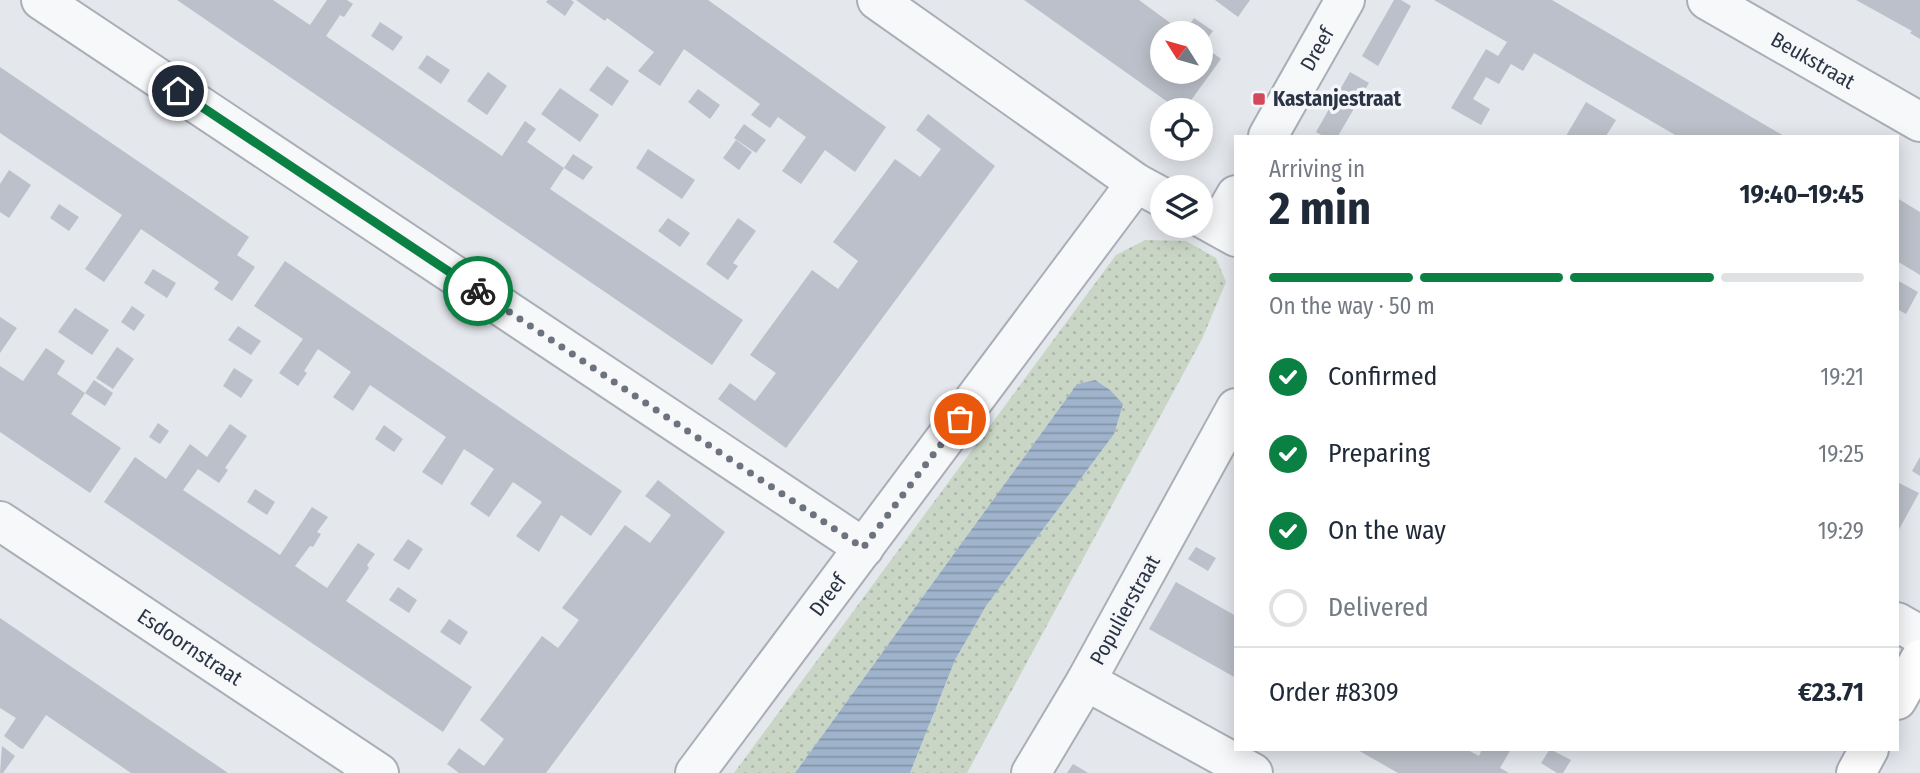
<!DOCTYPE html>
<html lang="en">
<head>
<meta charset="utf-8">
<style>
	:root { --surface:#fff; --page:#f2f2f3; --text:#1f2937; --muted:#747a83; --line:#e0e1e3; --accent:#0b8043 }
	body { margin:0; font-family:"Fira Sans Condensed",sans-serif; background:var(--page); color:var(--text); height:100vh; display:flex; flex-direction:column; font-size:26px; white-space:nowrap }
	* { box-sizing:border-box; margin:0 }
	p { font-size:23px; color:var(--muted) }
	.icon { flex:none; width:38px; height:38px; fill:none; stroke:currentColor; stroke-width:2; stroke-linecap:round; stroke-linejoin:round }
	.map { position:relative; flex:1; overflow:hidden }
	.side { position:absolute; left:1234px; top:135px; width:665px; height:616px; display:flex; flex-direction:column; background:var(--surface); border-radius:0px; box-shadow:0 4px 18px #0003 }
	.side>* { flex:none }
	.needle { width:46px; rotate:307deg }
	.tools { position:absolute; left:1150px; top:21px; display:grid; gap:14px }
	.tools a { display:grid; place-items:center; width:63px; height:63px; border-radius:50%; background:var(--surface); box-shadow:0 4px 18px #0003; font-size:35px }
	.pin { position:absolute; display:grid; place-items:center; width:60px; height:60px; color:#fff; margin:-30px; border:4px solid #fff; border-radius:50%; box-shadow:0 2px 7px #0007 }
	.courier { position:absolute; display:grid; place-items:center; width:70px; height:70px; margin:-35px; border:5px solid #0b8043; border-radius:50%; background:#fff; color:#222; box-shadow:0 2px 9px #0007 }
	.overview em { font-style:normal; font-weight:700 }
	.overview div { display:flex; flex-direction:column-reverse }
	.overview { display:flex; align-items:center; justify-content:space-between; height:119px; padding:0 35px }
	h1 { font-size:46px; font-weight:700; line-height:52px }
	.bar { display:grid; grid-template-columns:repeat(4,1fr); gap:10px 7px; align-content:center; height:84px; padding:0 35px }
	.bar i { height:9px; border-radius:5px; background:var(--line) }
	.bar .current { background:var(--accent) }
	.bar p { grid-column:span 4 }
	.line { display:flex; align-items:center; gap:18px; padding:0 35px; border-top:2px solid var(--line) }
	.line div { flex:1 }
	ol { padding:0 35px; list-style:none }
	li { display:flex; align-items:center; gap:21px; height:77px }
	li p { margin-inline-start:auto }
	li .icon { padding:7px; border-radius:50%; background:var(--accent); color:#fff; stroke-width:4 }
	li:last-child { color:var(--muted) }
	li i { width:38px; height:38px; border:4px solid var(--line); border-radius:50% }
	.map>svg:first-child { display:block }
</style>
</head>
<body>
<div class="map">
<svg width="1920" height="773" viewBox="0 0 1920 773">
	<defs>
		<pattern id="grass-dots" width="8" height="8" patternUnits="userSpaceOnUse" patternTransform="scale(1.75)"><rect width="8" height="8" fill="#c9d6c5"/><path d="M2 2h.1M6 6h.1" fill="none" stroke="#adb8ab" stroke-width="1.8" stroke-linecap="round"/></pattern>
		<pattern id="water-rules" width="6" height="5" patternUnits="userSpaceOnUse" patternTransform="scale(1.75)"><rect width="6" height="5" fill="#9fb4cc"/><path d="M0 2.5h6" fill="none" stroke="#8293a7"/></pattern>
	</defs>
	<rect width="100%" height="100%" fill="#e4e7ec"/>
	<!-- grass -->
	<path fill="url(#grass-dots)" d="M1145 240 1186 241 1216 258 1226 282 1202 339 967 773H910L955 660 986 606 1114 434 1095 380 1077 384 795 773H734L1116 255Z"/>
	<!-- water -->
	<path fill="url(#water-rules)" d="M1095 380 1110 390 1123 404 1114 434 986 606 955 660 910 773H795L1077 384Z"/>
	<!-- building -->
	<path fill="#bbc0ca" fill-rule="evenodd" d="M177 0H273L310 25 327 0H347L353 4 344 17 340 15 326 36 502 156 525 121 536 129 527 142 564 168 550 189 743 320 712 365Z
		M548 0H571L574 2 565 16 546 2Z
		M576 0H708L886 127 855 172 825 150 801 184 782 171 806 137 778 117 770 128 751 115 760 104 684 49 660 86 638 71 654 52 607 18 605 21Z
		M1024 0H1139L1184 33 1194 18 1213 31 1202 45 1221 59 1184 110H1179ZM1162 33H1200V72H1162Z
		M1215 0H1250L1238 17Z
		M1394 0H1401L1411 6 1378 66 1362 56Z
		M1434 0H1552L1784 136H1677L1534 53 1523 71 1511 64 1499 84 1486 77 1473 99 1490 109 1481 125 1451 108 1486 49 1498 56 1507 42Z
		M1856 0H1920V39L1910 33 1912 31Z
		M380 22 403 37 393 51 371 36Z
		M427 55 450 70 441 84 418 68Z
		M607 66 629 81 612 106 589 90Z
		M0 67 249 237 237 255 255 267 232 301 214 289 219 282 141 229 104 282 85 269 122 215 0 133Z
		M488 72 507 86 487 115 467 101Z
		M1350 72 1369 83 1338 136H1323L1316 132Z
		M560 88 599 115 580 142 541 114Z
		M698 89 720 105 710 119 688 102Z
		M1586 102 1616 120 1606 136H1566Z
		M928 114 995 166 786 448 718 399 730 383 755 401 776 373 750 355 812 270 838 289 858 261 833 242 885 173 895 159 920 177 941 149 916 130Z
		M744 124 766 140 756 153 734 138Z
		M736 140 752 152 739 170 723 158Z
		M648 149 695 180 682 199 636 168Z
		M573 154 593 167 583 180 564 168Z
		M9 170 31 185 9 218 0 212V184Z
		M1897 198 1920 212V275L1897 261Z
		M59 204 79 217 69 231 50 218Z
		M668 218 690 233 680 247 658 231Z
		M738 218 756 231 733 263 738 266 728 280 706 264Z
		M285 261 622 491 591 536 561 515 539 552 516 536 542 502 513 482 489 517 470 504 494 469 464 449 442 485 422 472 446 437 370 385 353 411 333 397 351 372 318 349 304 371 307 373 298 386 279 373 303 339 254 306Z
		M153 269 176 283 167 298 144 283Z
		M1897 280 1918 292 1906 314 1897 309Z
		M132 306 145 315 134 331 121 322Z
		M75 308 109 330 92 355 58 332Z
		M0 317 17 328 0 353Z
		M238 326 261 341 251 355 228 340Z
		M117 347 134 359 113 389 96 378Z
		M46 348 65 361 57 374 85 393 71 414 121 448 90 493 0 432V366L23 381Z
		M234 368 253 380 241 398 223 386Z
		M94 380 113 393 105 406 85 393Z
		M158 423 169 431 160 444 149 437Z
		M230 424 247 436 225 468 228 470 219 483 198 469 183 490 280 555 312 507 328 517 317 532 321 534 313 547 310 546 295 566 327 588 358 543 375 554 367 565 369 568 346 601 472 687 443 732 104 502 135 457 166 479 190 444 207 457Z
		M384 425 403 439 394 452 375 439Z
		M1920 457V476L1912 471Z
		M658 480 725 532 546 773H459L447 764 459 748 484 766 504 739 480 720 542 636 558 648 579 620 562 608 625 525 650 543 671 515 645 496Z
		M1897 482 1919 493 1897 533Z
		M255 489 275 502 267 515 247 502Z
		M408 539 423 549 409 570 393 560Z
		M1196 547 1216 558 1208 571 1188 559Z
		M1176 582 1236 616V678L1149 629Z
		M398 587 417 600 409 613 389 600Z
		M0 618 57 657 228 773H131L46 715 23 749 20 748 4 736 16 718 0 708Z
		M449 619 468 632 460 645 440 632Z
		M2 746 15 756 3 773H0Z
		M1356 749H1466L1479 756 1482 749H1511L1500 768 1509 773H1398Z
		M1550 749 1571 760 1563 773H1557L1541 763Z
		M1073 764 1080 768 1088 773H1067Z"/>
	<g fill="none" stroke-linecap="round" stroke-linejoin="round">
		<!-- street casing -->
		<g stroke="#a9aeb7" stroke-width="42">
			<g id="street">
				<path d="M41 0 864 548"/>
				<path d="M877 0 1136 183 1162 197"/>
				<path id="s1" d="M1707 0 1920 122"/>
				<path id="s2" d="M1268 136 1345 0"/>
				<path d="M1200 217 1236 237"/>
				<path d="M1218 226 1236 195"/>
				<path d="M1236 408 1086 681 1253 773"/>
				<path id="s3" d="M0 521 379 773"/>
				<path d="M1897 622 1920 635"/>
				<path id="s4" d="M695 773 1136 183"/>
				<path d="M1031 773 1086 681"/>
			</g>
		</g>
		<!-- secondary casing -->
		<g stroke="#a9aeb7" stroke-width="42">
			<path id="secondary" d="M1897 700 1920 659
				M1856 773 1869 749"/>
		</g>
		<!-- street -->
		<use href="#street" stroke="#f7f8fa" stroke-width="38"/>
		<!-- secondary -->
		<use href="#secondary" stroke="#fff" stroke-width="38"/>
	</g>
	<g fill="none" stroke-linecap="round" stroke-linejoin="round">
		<!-- done -->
		<path stroke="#6c737f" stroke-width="7" stroke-dasharray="0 12.6" d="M478 291 863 548 960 419"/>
		<!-- route -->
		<path stroke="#0b8043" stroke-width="9" d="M178 91 478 291"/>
	</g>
	<!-- markers -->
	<rect fill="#d1495b" stroke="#f4f6f9" stroke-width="2.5" x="1252" y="92" width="14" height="14" rx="3.5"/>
	<g text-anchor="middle" stroke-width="7" stroke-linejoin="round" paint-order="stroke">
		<!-- street labels -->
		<g font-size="21" fill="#2b3445" stroke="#f4f6f9">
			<text dy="7" stroke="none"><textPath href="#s2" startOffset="100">Dreef</textPath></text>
			<text dy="7" stroke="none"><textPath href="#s1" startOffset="122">Beukstraat</textPath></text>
			<text dy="7" stroke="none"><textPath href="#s4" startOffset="222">Dreef</textPath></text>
			<text transform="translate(1125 610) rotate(-61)" y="7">Populierstraat</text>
			<text dy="7" stroke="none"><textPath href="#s3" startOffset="228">Esdoornstraat</textPath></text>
		</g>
		<!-- poi labels -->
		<g font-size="21" font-weight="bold" fill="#2b3445" stroke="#f4f6f9" text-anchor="start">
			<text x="1273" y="106">Kastanjestraat</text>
		</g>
	</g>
</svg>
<div class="tools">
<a><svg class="needle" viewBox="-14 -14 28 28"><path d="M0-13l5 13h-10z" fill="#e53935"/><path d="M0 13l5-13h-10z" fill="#747a83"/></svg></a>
<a><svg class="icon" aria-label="locate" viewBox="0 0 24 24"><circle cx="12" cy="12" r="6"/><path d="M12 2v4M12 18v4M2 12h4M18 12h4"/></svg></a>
<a><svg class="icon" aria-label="layers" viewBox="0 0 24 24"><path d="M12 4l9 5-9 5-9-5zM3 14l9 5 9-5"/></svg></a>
</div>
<div class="pin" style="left:960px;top:419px;background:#ea580c"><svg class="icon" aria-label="bag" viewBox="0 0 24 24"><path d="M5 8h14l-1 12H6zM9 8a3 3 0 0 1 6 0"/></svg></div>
<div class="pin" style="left:178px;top:91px;background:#1f2937"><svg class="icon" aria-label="home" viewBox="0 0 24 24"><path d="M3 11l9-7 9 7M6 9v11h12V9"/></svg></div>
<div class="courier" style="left:478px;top:291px"><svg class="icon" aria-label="bike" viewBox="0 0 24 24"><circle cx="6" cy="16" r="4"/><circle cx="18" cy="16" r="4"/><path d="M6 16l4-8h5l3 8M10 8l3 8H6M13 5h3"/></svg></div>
<section class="side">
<div class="overview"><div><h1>2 min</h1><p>Arriving in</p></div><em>19:40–19:45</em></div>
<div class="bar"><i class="current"></i><i class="current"></i><i class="current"></i><i></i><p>On the way · 50 m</p></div>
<ol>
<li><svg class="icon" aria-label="check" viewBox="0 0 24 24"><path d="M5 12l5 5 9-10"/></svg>Confirmed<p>19:21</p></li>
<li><svg class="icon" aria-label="check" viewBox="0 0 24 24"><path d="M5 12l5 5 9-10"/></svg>Preparing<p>19:25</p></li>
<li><svg class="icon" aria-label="check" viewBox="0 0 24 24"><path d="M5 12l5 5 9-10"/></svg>On the way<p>19:29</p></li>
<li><i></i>Delivered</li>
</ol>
<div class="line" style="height:91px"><div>Order #8309</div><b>€23.71</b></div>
</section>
</div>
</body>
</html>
